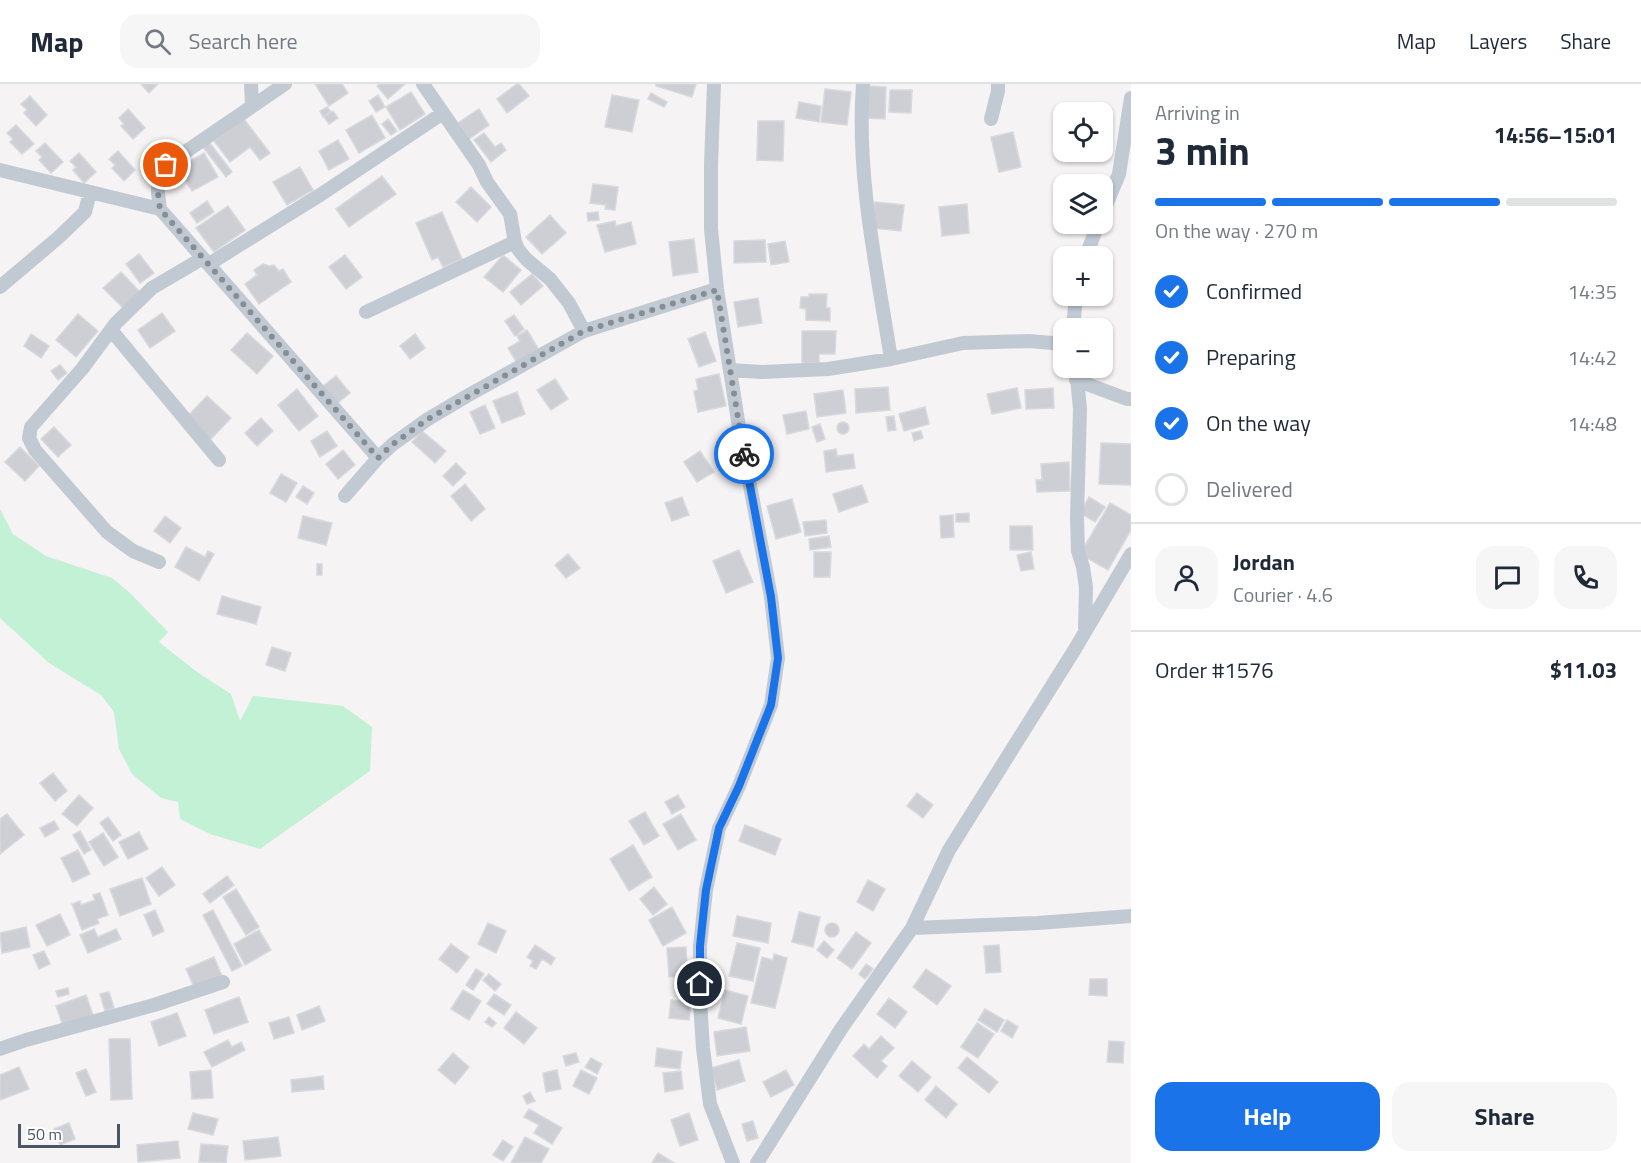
<!DOCTYPE html>
<html lang="en">
<head>
<meta charset="utf-8">
<style>
	:root { --surface:#fff; --page:#f6f6f7; --text:#1f2937; --muted:#747a83; --line:#e0e1e3; --accent:#1a73e8 }
	body { margin:0; font-family:"Titillium Web",sans-serif; background:var(--page); color:var(--text); height:100vh; display:flex; flex-direction:column; font-size:22px; white-space:nowrap }
	* { box-sizing:border-box; margin:0 }
	p { font-size:20px; color:var(--muted) }
	.icon { flex:none; width:33px; height:33px; fill:none; stroke:currentColor; stroke-width:2; stroke-linecap:round; stroke-linejoin:round }
	.map { position:relative; flex:1; overflow:hidden }
	.details { display:flex; flex-direction:column; background:var(--surface); width:510px }
	.details>* { flex:none }
	.tools { position:absolute; left:1053px; top:18px; display:grid; gap:12px }
	.tools a { display:grid; place-items:center; width:60px; height:60px; border-radius:12px; background:var(--surface); box-shadow:0 2px 4px #0004; font-size:30px }
	.scale { position:absolute; left:18px; bottom:15px; width:102px; box-sizing:border-box; padding-left:6px; border:3px solid #4a5661; border-top:0; font-size:16px; line-height:21px; white-space:nowrap; color:#4a5661; -webkit-text-stroke:4px #fff; paint-order:stroke }
	.pin { position:absolute; display:grid; place-items:center; width:51px; height:51px; color:#fff; margin:-26px; border:3px solid #fff; border-radius:50%; box-shadow:0 2px 6px #0007 }
	.courier { position:absolute; display:grid; place-items:center; width:60px; height:60px; margin:-30px; border:4px solid #1a73e8; border-radius:50%; background:#fff; color:#222; box-shadow:0 2px 8px #0007 }
	.headline em { font-style:normal; font-weight:700 }
	.headline div { display:flex; flex-direction:column-reverse }
	.headline { display:flex; align-items:center; justify-content:space-between; height:102px; padding:0 24px }
	h1 { font-size:39px; font-weight:700; line-height:45px }
	.bar { display:grid; grid-template-columns:repeat(4,1fr); gap:9px 6px; align-content:center; height:72px; padding:0 24px }
	.bar i { height:8px; border-radius:4px; background:var(--line) }
	.bar .on { background:var(--accent) }
	.bar p { grid-column:span 4 }
	.line { display:flex; align-items:center; gap:15px; padding:0 24px; border-top:2px solid var(--line) }
	.line div { flex:1 }
	.round { display:grid; place-items:center; flex:none; width:63px; height:63px; border-radius:18px; background:var(--page) }
	ol { padding:0 24px; list-style:none }
	li { display:flex; align-items:center; gap:18px; height:66px }
	li p { margin-inline-start:auto }
	li .icon { padding:6px; border-radius:50%; background:var(--accent); color:#fff; stroke-width:4 }
	li:last-child { color:var(--muted) }
	li i { width:33px; height:33px; border:3px solid var(--line); border-radius:50% }
	.button { display:flex; gap:12px; margin-top:auto; padding:12px 24px }
	.button a { flex:1; height:69px; border-radius:18px; background:var(--accent); color:#fff; font-size:24px; font-weight:700; line-height:69px; text-align:center }
	.button a+a { background:var(--page); color:var(--text) }
	header { display:flex; align-items:center; gap:36px; box-sizing:border-box; height:84px; padding:0 30px; background:var(--surface); border-bottom:2px solid var(--line) }
	header strong { font-size:28px }
	nav { display:flex; gap:33px; margin-inline-start:auto; font-size:21px }
	.search { width:420px; height:54px; background:var(--page); display:flex; align-items:center; gap:15px; box-sizing:border-box; padding:0 21px; border-radius:18px; color:var(--muted); font-size:22px }
	main { display:flex; flex:1; min-height:0 }
	.map>svg:first-child { display:block }
</style>
</head>
<body>
<header>
<strong>Map</strong>
<div class="search"><svg class="icon" aria-label="search" viewBox="0 0 24 24"><circle cx="10" cy="10" r="6"/><path d="M15 15l6 6"/></svg>Search here</div>
<nav><a>Map</a><a>Layers</a><a>Share</a></nav>
</header>
<main>
<div class="map">
<svg width="1131" height="1079" viewBox="0 0 1131 1079">
	<rect width="100%" height="100%" fill="#f5f3f3"/>
	<!-- green -->
	<path fill="#c3f1d5" d="M0 425 13 450 46 472 112 494 129 508 168 548 159 558 197 588 231 610 240 637 253 612 343 622 372 643 370 687 260 765 210 750 180 735 178 718 161 714 132 690 119 665 114 628 101 611 49 579 0 534Z"/>
	<!-- building -->
	<path fill="#cdcfd5" stroke="#d7d9de" stroke-width="1.5" d="M141 0H158L149 9Z
		M315 0H342L348 9 329 22Z
		M379 0H405L388 15 377 2Z
		M517 0H519L529 12 507 29 497 15Z
		M656 0H696L692 13 656 2Z
		M868 2 886 3 885 35 866 34Z
		M825 5 851 8 847 41 821 38Z
		M890 6H912L911 29 889 28Z
		M411 8 425 30 400 46 386 23Z
		M651 9 667 18 664 23 648 15Z
		M378 11 385 23 376 28 369 17Z
		M612 11 639 16 632 48 605 43Z
		M30 12 47 31 36 42 24 29 27 26 21 20Z
		M799 18 821 22 819 38 796 34Z
		M327 23 331 28 323 33 320 27Z
		M128 25 145 44 133 55 121 42 124 40 119 34Z
		M479 25 489 41 469 55 458 39Z
		M333 27 338 34 329 40 324 33Z
		M372 31 385 54 359 69 346 46Z
		M243 34 270 69 260 76 250 63 230 78 214 57Z
		M388 35 397 47 391 51 382 40Z
		M758 37H784L783 77 757 76Z
		M16 41 34 60 22 70 10 58 13 55 7 49Z
		M1013 48 1021 83 999 88 991 53Z
		M484 49 495 63 501 59 506 66 491 78 474 56Z
		M338 56 349 75 329 86 319 67Z
		M209 58 232 88 226 93 203 63Z
		M45 59 63 78 51 89 39 76 42 73 36 67Z
		M118 67 135 86 124 97 112 84 115 81 109 75Z
		M79 69 96 88 84 99 73 86 76 83 70 77Z
		M204 69 218 93 192 107 178 84Z
		M300 83 313 106 287 121 273 98Z
		M382 92 396 110 349 143 336 125Z
		M593 100 618 103 615 126 605 125 606 121 590 119Z
		M471 103 491 123 477 138 456 118Z
		M207 117 214 128 197 139 190 129Z
		M875 118 904 121 901 147 872 144Z
		M967 120 969 149 942 152 939 123Z
		M228 122 245 146 214 168 196 144Z
		M442 128 462 175 443 183 438 173 432 176 416 139Z
		M598 128 599 136 588 137 587 129Z
		M550 131 566 149 542 170 526 153Z
		M615 137 616 142 631 138 636 160 605 168 597 141Z
		M694 155 698 188 673 192 669 158Z
		M765 156 766 178 734 179V157Z
		M785 157 789 178 771 181 768 160Z
		M139 170 154 189 140 199 126 180Z
		M345 171 362 193 346 205 329 183Z
		M503 171 521 186 503 208 484 193Z
		M263 180 269 182 274 181 279 187 283 185 291 198 259 220 245 200 257 191 254 186Z
		M121 188 140 208 123 224 103 204Z
		M532 190 543 202 521 221 510 208Z
		M809 210H827L826 224H830V237L806 236V225L800 224 801 213H809Z
		M758 214 762 239 738 243 734 218Z
		M162 229 175 247 150 264 138 246Z
		M78 230 98 247 76 273 56 256Z
		M514 231 524 245 515 252 505 237Z
		M527 246 539 266 517 279 508 264 520 257 517 252Z
		M802 247H836L835 270H819V279H802Z
		M705 248 716 277 699 283 688 255Z
		M247 249 273 272 257 290 231 266Z
		M31 250 49 262 41 274 24 262Z
		M415 250 425 264 410 275 400 262Z
		M1102 261 1112 264 1103 293 1080 286 1081 284H1102Z
		M60 281 67 289 58 296 51 287Z
		M719 290 726 322 698 328 694 307 698 306 696 295Z
		M336 292 350 309 338 319 323 302Z
		M555 295 568 315 551 326 537 306Z
		M888 303 890 326 856 329 855 305Z
		M1017 304 1021 324 992 330 987 310Z
		M1053 304 1054 324 1026 325 1025 306Z
		M297 305 318 332 299 347 278 321Z
		M843 306 846 329 817 333 814 310Z
		M517 308 525 330 502 339 493 317Z
		M207 312 231 334 210 356 186 334Z
		M485 321 495 344 480 350 470 328Z
		M925 323 929 340 904 347 899 330Z
		M806 327 809 345 787 350 783 331Z
		M894 332 896 346 888 347 886 333Z
		M261 334 273 347 257 362 245 349Z
		M837 344a6 6 0 1 1 12 0a6 6 0 1 1-12 0Z
		M820 340 825 355 817 358 812 343Z
		M54 343 71 361 58 373 41 355Z
		M327 347 337 362 320 373 311 357Z
		M422 347 446 367 435 379 412 358Z
		M921 347 923 354 914 357 912 349Z
		M1101 359 1131 360V401L1099 400Z
		M20 363 39 382 25 397 5 378Z
		M836 365 837 372 853 370 855 384 826 388 824 367Z
		M343 366 355 381 338 395 326 380Z
		M700 367 714 388 697 398 684 378Z
		M1069 378 1070 407 1037 408 1036 396H1042L1041 380Z
		M456 379 466 389 453 402 443 392Z
		M281 390 297 399 286 418 270 409Z
		M465 400 485 425 471 437 451 412Z
		M862 401 868 418 839 428 833 410Z
		M303 402 314 409 307 420 296 413Z
		M682 413 689 431 672 437 665 419Z
		M1089 413 1105 423 1095 438 1080 429Z
		M792 415 801 448 776 455 767 422Z
		M1110 419 1131 431V446L1108 486 1080 470Z
		M969 429V438H956V430Z
		M953 431 954 453 941 454 940 432Z
		M165 432 181 444 170 459 154 447Z
		M303 432 332 439 326 461 298 454Z
		M826 436 827 449 805 452 803 438Z
		M1010 442H1032L1033 466H1010Z
		M829 452 831 463 810 466 809 455Z
		M186 463 205 473 208 467 214 470 199 497 175 483Z
		M739 466 753 498 726 509 713 477Z
		M814 468H831L830 493H814Z
		M1031 468 1034 485 1021 487 1017 471Z
		M568 470 580 484 566 494 555 481Z
		M317 480H322V491H317Z
		M222 512 261 523 256 540 217 530Z
		M272 563 291 569 285 587 266 581Z
		M53 689 67 707 55 717 40 699Z
		M917 709 933 721 923 734 907 722Z
		M79 711 93 724 77 742 62 730Z
		M678 711 685 723 672 730 665 718Z
		M645 728 659 752 644 761 629 737Z
		M7 730 24 751 0 770V735Z
		M681 730 696 756 678 766 663 740Z
		M108 733 121 751 113 757 100 739Z
		M54 737 59 745 45 753 40 744Z
		M745 741 781 755 775 771 739 757Z
		M80 747 91 766 84 770 73 751Z
		M139 748 148 765 128 775 119 758Z
		M103 749 118 773 104 782 89 758Z
		M633 761 652 793 629 807 610 775Z
		M78 766 90 790 73 798 61 774Z
		M162 783 175 801 159 812 146 794Z
		M227 792 234 801 210 819 203 810Z
		M142 794 151 820 120 832 110 805Z
		M868 796 885 805 873 827 857 818Z
		M654 803 667 820 653 831 640 815Z
		M236 805 259 843 246 851 223 813Z
		M100 809 108 831 97 835 99 839 82 846 72 820 80 817 81 821 95 816 93 811Z
		M672 823 686 849 663 862 649 836Z
		M155 826 164 847 153 852 144 831Z
		M213 826 242 882 232 887 203 831Z
		M799 828 820 833 813 863 792 858Z
		M60 830 70 851 47 862 36 841Z
		M737 832 771 839 768 859 733 852Z
		M488 839 506 847 496 869 478 860Z
		M825 846a7 7 0 1 1 14 0a7 7 0 1 1-14 0Z
		M26 843 30 863 2 869 0 849Z
		M94 845 98 853 116 845 121 855 88 869 80 851Z
		M259 846 271 866 245 881 234 860Z
		M856 848 871 859 852 885 837 874Z
		M824 857 834 866 827 874 817 866Z
		M737 859 760 864 753 897 729 892Z
		M451 860 469 873 457 889 439 875Z
		M535 861 555 874 551 881 542 875 536 885 530 882 533 877 527 873Z
		M999 861 1001 888 986 889 984 862Z
		M686 863 687 892 669 893 667 864Z
		M44 867 50 880 39 885 33 871Z
		M774 870 787 874 775 924 751 919 762 873 773 876Z
		M214 873 222 892 194 903 186 885Z
		M866 880 873 885 865 895 859 890Z
		M476 885 484 890 473 906 466 901Z
		M926 885 951 902 937 921 913 903Z
		M489 890 501 900 495 907 483 896Z
		M1090 895H1107V912L1089 911Z
		M68 904 69 910 58 913 56 907Z
		M463 906 481 917 469 936 451 925Z
		M725 906 748 912 741 940 718 934Z
		M109 908 114 924 105 927 100 910Z
		M494 910 511 921 504 931 487 920Z
		M86 911 93 931 63 942 56 922Z
		M239 913 248 938 214 950 205 926Z
		M889 914 907 928 895 944 877 930Z
		M671 916 691 918 689 936 669 934Z
		M319 922 325 937 302 946 297 931Z
		M985 925 1004 936 997 948 978 936Z
		M516 928 537 944 524 960 504 944Z
		M177 929 186 952 159 962 151 938Z
		M289 933 294 949 274 955 269 939Z
		M489 933 496 939 492 943 485 938Z
		M1007 936 1018 943 1012 954 1001 947Z
		M977 939 994 950 978 974 961 963Z
		M746 943 750 967 717 972 714 948Z
		M881 952 894 964 881 977 887 982 877 994 853 972 864 960 869 965Z
		M109 955H130L132 1015 111 1016Z
		M228 956 232 963 241 958 245 966 212 983 204 968Z
		M1109 957 1124 958 1123 979 1107 978Z
		M657 964 682 968 680 985 655 982Z
		M453 969 469 983 455 1000 438 986Z
		M576 969 579 978 566 982 563 972Z
		M967 973 998 998 989 1009 958 984Z
		M591 974 602 980 597 990 585 983Z
		M739 976 745 997 717 1006 711 984Z
		M912 977 931 993 918 1008 899 992Z
		M19 983 29 1005 0 1016V991Z
		M86 985 96 1008 86 1012 76 989Z
		M211 986 213 1014 192 1015 190 988Z
		M557 986 561 1005 546 1008 543 989Z
		M581 986 597 994 589 1010 573 1002Z
		M786 986 794 1001 771 1013 763 998Z
		M681 987 683 1005 665 1008 663 989Z
		M323 992 324 1005 292 1008 291 996Z
		M936 1002 957 1020 946 1034 925 1016Z
		M530 1008 535 1017 527 1020 523 1012Z
		M529 1025 562 1044 552 1060 534 1049 539 1041 524 1033Z
		M193 1029 218 1035 213 1051 188 1045Z
		M689 1029 698 1056 680 1062 671 1036Z
		M753 1037 758 1054 747 1057 742 1040Z
		M69 1039 75 1055 60 1061 54 1045Z
		M278 1053 281 1072 245 1076 243 1057Z
		M525 1053 549 1065 541 1079H511Z
		M503 1056 513 1063 503 1077 493 1071Z
		M178 1057 180 1074 138 1078 137 1061Z
		M201 1060 228 1062 226 1079 199 1078Z
		M658 1069 674 1079H652Z"/>
	<g fill="none" stroke-linecap="round" stroke-linejoin="round">
		<!-- street -->
		<path stroke="#c1cad2" stroke-width="14" d="M251 0 252 22
			M285 0 166 81 158 95V109L160 125 378 374
			M423 0 479 81 487 98 510 130 515 158 518 165 526 175 550 195 569 219 584 247
			M714 0 711 81V145L717 205 739 343 771 513 778 574 771 621 739 702 719 744 706 806 700 862V918L703 964 710 1020 733 1079
			M863 0C856 92 877 185 891 275
			M991 35 998 7V0
			M0 86 160 125
			M1102 131 1119 90 1131 14
			M1086 172 1098 140
			M209 180 320 111 443 29
			M0 203 59 153 85 128 90 108
			M366 228 515 158
			M1075 244 1074 234 1076 212
			M111 246 219 376
			M1076 284 1080 325 1077 434 1078 467 1083 483 1086 503 1085 544
			M730 286 762 288 828 285 891 275 963 259 1029 257 1064 260
			M1076 296 1127 315H1131
			M345 412 378 374 393 360 428 335 467 312 584 247 717 205
			M159 478 133 467 107 448 35 366 29 354 31 343 82 285 116 239 152 204 203 174
			M912 844 1038 839 1131 832
			M0 965 26 956 154 921 223 898
			M757 1079 841 945 912 844 949 766 1075 565 1131 470"/>
	</g>
	<g fill="none" stroke-linecap="round" stroke-linejoin="round">
		<!-- done -->
		<path stroke="#868d94" stroke-width="6" stroke-dasharray="0 10.8" d="M166 81 158 95V109L160 125 378 374 393 360 428 335 584 247 717 206 744 370"/>
		<!-- route -->
		<path stroke="#1a73e8" stroke-width="8" d="M700 900V862L706 806 719 744 739 702 771 621 778 574 771 513 744 370"/>
	</g>
</svg>
<div class="tools">
<a><svg class="icon" aria-label="locate" viewBox="0 0 24 24"><circle cx="12" cy="12" r="6"/><path d="M12 2v4M12 18v4M2 12h4M18 12h4"/></svg></a>
<a><svg class="icon" aria-label="layers" viewBox="0 0 24 24"><path d="M12 4l9 5-9 5-9-5zM3 14l9 5 9-5"/></svg></a>
<a>+</a>
<a>−</a>
</div>
<div class="scale">50 m</div>
<div class="pin" style="left:166px;top:81px;background:#ea580c"><svg class="icon" aria-label="bag" viewBox="0 0 24 24"><path d="M5 8h14l-1 12H6zM9 8a3 3 0 0 1 6 0"/></svg></div>
<div class="pin" style="left:700px;top:900px;background:#1f2937"><svg class="icon" aria-label="home" viewBox="0 0 24 24"><path d="M3 11l9-7 9 7M6 9v11h12V9"/></svg></div>
<div class="courier" style="left:744px;top:370px"><svg class="icon" aria-label="bike" viewBox="0 0 24 24"><circle cx="6" cy="16" r="4"/><circle cx="18" cy="16" r="4"/><path d="M6 16l4-8h5l3 8M10 8l3 8H6M13 5h3"/></svg></div>
</div>
<section class="details">
<div class="headline"><div><h1>3 min</h1><p>Arriving in</p></div><em>14:56–15:01</em></div>
<div class="bar"><i class="on"></i><i class="on"></i><i class="on"></i><i></i><p>On the way · 270 m</p></div>
<ol>
<li><svg class="icon" aria-label="check" viewBox="0 0 24 24"><path d="M5 12l5 5 9-10"/></svg>Confirmed<p>14:35</p></li>
<li><svg class="icon" aria-label="check" viewBox="0 0 24 24"><path d="M5 12l5 5 9-10"/></svg>Preparing<p>14:42</p></li>
<li><svg class="icon" aria-label="check" viewBox="0 0 24 24"><path d="M5 12l5 5 9-10"/></svg>On the way<p>14:48</p></li>
<li><i></i>Delivered</li>
</ol>
<div class="line" style="height:108px"><a class="round"><svg class="icon" aria-label="person" viewBox="0 0 24 24"><circle cx="12" cy="8" r="4"/><path d="M4 21q1-7 8-7t8 7"/></svg></a><div><b>Jordan</b><p>Courier · 4.6</p></div><a class="round"><svg class="icon" aria-label="chat" viewBox="0 0 24 24"><path d="M4 5h16v11H9l-5 4z"/></svg></a><a class="round"><svg class="icon" aria-label="phone" viewBox="0 0 24 24"><path d="M5 4h4l2 5-3 2q2 4 5 5l2-3 5 2v4C11 20 4 13 5 4z"/></svg></a></div>
<div class="line" style="height:78px"><div>Order #1576</div><b>$11.03</b></div>
<div class="button"><a>Help</a><a>Share</a></div>
</section>
</main>
</body>
</html>
